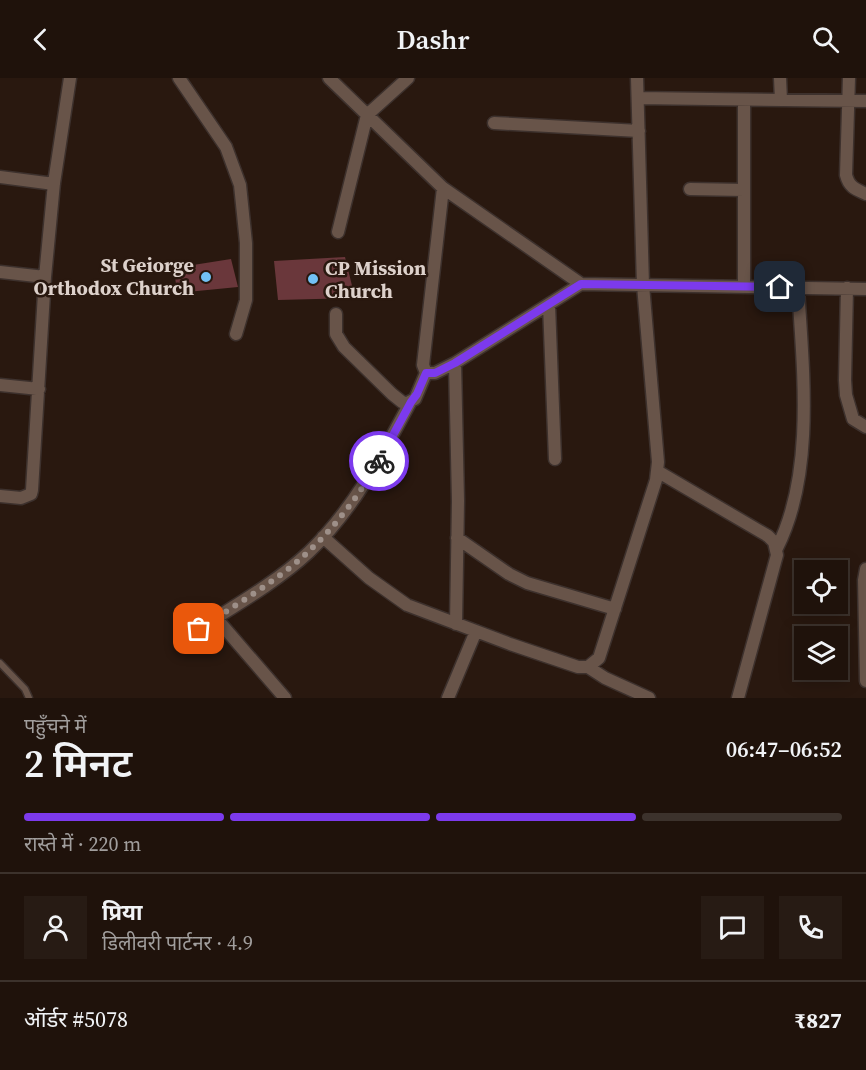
<!DOCTYPE html>
<html lang="hi">
<head>
<meta charset="utf-8">
<style>
	:root { --surface:#1f120b; --page:#271b14; --text:#f1f3f6; --muted:#a19e9d; --line:#3c322c; --accent:#7c3aed }
	body { margin:0; font-family:"Source Serif 4","Noto Sans Devanagari",serif; background:var(--page); color:var(--text); height:100vh; display:flex; flex-direction:column; font-size:22px; white-space:nowrap }
	* { box-sizing:border-box; margin:0 }
	p { font-size:20px; color:var(--muted) }
	.icon { flex:none; width:33px; height:33px; fill:none; stroke:currentColor; stroke-width:2; stroke-linecap:round; stroke-linejoin:round }
	.map { position:relative; height:620px; overflow:hidden }
	.drawer { display:flex; flex-direction:column; background:var(--surface); flex:1 }
	.drawer>* { flex:none }
	.buttons { position:absolute; left:794px; top:482px; display:grid; gap:12px }
	.buttons a { display:grid; place-items:center; width:54px; height:54px; border-radius:0px; background:var(--surface); box-shadow:0 3px 15px #0003,0 0 0 2px var(--line); font-size:30px }
	.pin { position:absolute; display:grid; place-items:center; width:51px; height:51px; color:#fff; margin:-26px; border-radius:12px; box-shadow:0 3px 9px #0006 }
	.courier { position:absolute; display:grid; place-items:center; width:60px; height:60px; margin:-30px; border:4px solid #7c3aed; border-radius:50%; background:#fff; color:#222; box-shadow:0 2px 8px #0007 }
	.headline em { font-style:normal; font-weight:600 }
	.headline div { display:flex; flex-direction:column-reverse }
	.headline { display:flex; align-items:center; justify-content:space-between; height:102px; padding:0 24px }
	h1 { font-size:39px; font-weight:600; line-height:45px }
	.bar { display:grid; grid-template-columns:repeat(4,1fr); gap:9px 6px; align-content:center; height:72px; padding:0 24px }
	.bar i { height:8px; border-radius:4px; background:var(--line) }
	.bar .active { background:var(--accent) }
	.bar p { grid-column:span 4 }
	.line { display:flex; align-items:center; gap:15px; padding:0 24px; border-top:2px solid var(--line) }
	.line div { flex:1 }
	.round { display:grid; place-items:center; flex:none; width:63px; height:63px; border-radius:0px; background:var(--page) }
	header { display:flex; justify-content:space-between; align-items:center; height:78px; padding:0 24px; background:var(--surface); font-size:27px; font-weight:600 }
	.map>svg:first-child { display:block }
</style>
</head>
<body>
<header><svg class="icon" aria-label="back" viewBox="0 0 24 24"><path d="M15 5l-7 7 7 7"/></svg>Dashr<svg class="icon" aria-label="search" viewBox="0 0 24 24"><circle cx="10" cy="10" r="6"/><path d="M15 15l6 6"/></svg></header>
<div class="map">
<svg width="866" height="620" viewBox="0 0 866 620">
	<rect width="100%" height="100%" fill="#29180f"/>
	<!-- building -->
	<path fill="#6a373b" d="M345 179 355 220 278 222 274 183Z
		M231 181 238 209 177 215 174 190Z"/>
	<g fill="none" stroke-linecap="round" stroke-linejoin="round">
		<!-- lane casing -->
		<g stroke="#3d312d" stroke-width="9">
			<path id="lane" d="M0 585 25 611 29 620"/>
		</g>
		<!-- street casing -->
		<g stroke="#3d312d" stroke-width="15">
			<path id="street" d="M179 0 226 69 240 107 246 165V222L236 256
				M329 0 443 110 581 206 866 211
				M780 0 781 22
				M849 0 846 97C849 109 855 111 866 116
				M638 20 866 23
				M744 22V209
				M494 45 639 53
				M0 99 54 106
				M443 110 423 287 426 295H435L455 285 581 206
				M690 111 744 112
				M338 154 367 37 408 0
				M0 194 45 199
				M847 210 845 302 846 317 853 341 866 349
				M549 227 555 381
				M336 236V256L344 269 392 316 402 324 407 325 415 321 426 295
				M455 285 458 423 456 546
				M0 307 39 311
				M657 393 768 458 774 464 777 477 738 620
				M0 418 21 420 31 416 32 412 45 199 54 105 70 0
				M323 459 369 500 407 527 510 566 578 589H588L599 580 656 402 658 384 643 207 637 0
				M457 460 509 496 527 505 615 531
				M777 470C815 395 803 292 798 210
				M866 491 864 502 866 603
				M216 540 285 620
				M181 562C222 535 274 507 309 474 354 431 382 377 411 323
				M588 589 605 600 649 620
				M448 620 476 553"/>
		</g>
		<!-- lane -->
		<use href="#lane" stroke="#685449" stroke-width="6"/>
		<!-- street -->
		<use href="#street" stroke="#685449" stroke-width="12"/>
	</g>
	<g fill="none" stroke-linecap="round" stroke-linejoin="round">
		<!-- done -->
		<path stroke="#9e9089" stroke-width="6" stroke-dasharray="0 10.8" d="M199 551C235 527 276 504 308 474 336 448 360 416 379 383"/>
		<!-- route -->
		<path stroke="#7c3aed" stroke-width="8" d="M379 383 411 324 417 316 426 295H435L455 285 581 206 780 209"/>
	</g>
	<!-- markers -->
	<g fill="#72c1f5" stroke="#29180f" stroke-width="2">
		<circle cx="206" cy="199" r="6"/>
		<circle cx="313" cy="201" r="6"/>
	</g>
	<g text-anchor="middle" stroke-width="5" stroke-linejoin="round" paint-order="stroke">
		<!-- poi labels -->
		<g font-size="20" font-weight="bold" fill="#ddd1cb" stroke="#29180f" text-anchor="end">
			<text x="194" y="194">St Geiorge<tspan x="194" dy="23">Orthodox Church</tspan></text>
			<text x="325" y="197" text-anchor="start">CP Mission<tspan x="325" dy="23">Church</tspan></text>
		</g>
	</g>
</svg>
<div class="buttons">
<a><svg class="icon" aria-label="locate" viewBox="0 0 24 24"><circle cx="12" cy="12" r="6"/><path d="M12 2v4M12 18v4M2 12h4M18 12h4"/></svg></a>
<a><svg class="icon" aria-label="layers" viewBox="0 0 24 24"><path d="M12 4l9 5-9 5-9-5zM3 14l9 5 9-5"/></svg></a>
</div>
<div class="pin" style="left:199px;top:551px;background:#ea580c"><svg class="icon" aria-label="bag" viewBox="0 0 24 24"><path d="M5 8h14l-1 12H6zM9 8a3 3 0 0 1 6 0"/></svg></div>
<div class="pin" style="left:780px;top:209px;background:#1f2937"><svg class="icon" aria-label="home" viewBox="0 0 24 24"><path d="M3 11l9-7 9 7M6 9v11h12V9"/></svg></div>
<div class="courier" style="left:379px;top:383px"><svg class="icon" aria-label="bike" viewBox="0 0 24 24"><circle cx="6" cy="16" r="4"/><circle cx="18" cy="16" r="4"/><path d="M6 16l4-8h5l3 8M10 8l3 8H6M13 5h3"/></svg></div>
</div>
<section class="drawer">
<div class="headline"><div><h1>2 मिनट</h1><p>पहुँचने में</p></div><em>06:47–06:52</em></div>
<div class="bar"><i class="active"></i><i class="active"></i><i class="active"></i><i></i><p>रास्ते में · 220 m</p></div>
<div class="line" style="height:108px"><a class="round"><svg class="icon" aria-label="person" viewBox="0 0 24 24"><circle cx="12" cy="8" r="4"/><path d="M4 21q1-7 8-7t8 7"/></svg></a><div><b>प्रिया</b><p>डिलीवरी पार्टनर · 4.9</p></div><a class="round"><svg class="icon" aria-label="chat" viewBox="0 0 24 24"><path d="M4 5h16v11H9l-5 4z"/></svg></a><a class="round"><svg class="icon" aria-label="phone" viewBox="0 0 24 24"><path d="M5 4h4l2 5-3 2q2 4 5 5l2-3 5 2v4C11 20 4 13 5 4z"/></svg></a></div>
<div class="line" style="height:78px"><div>ऑर्डर #5078</div><b>₹827</b></div>
</section>
</body>
</html>
